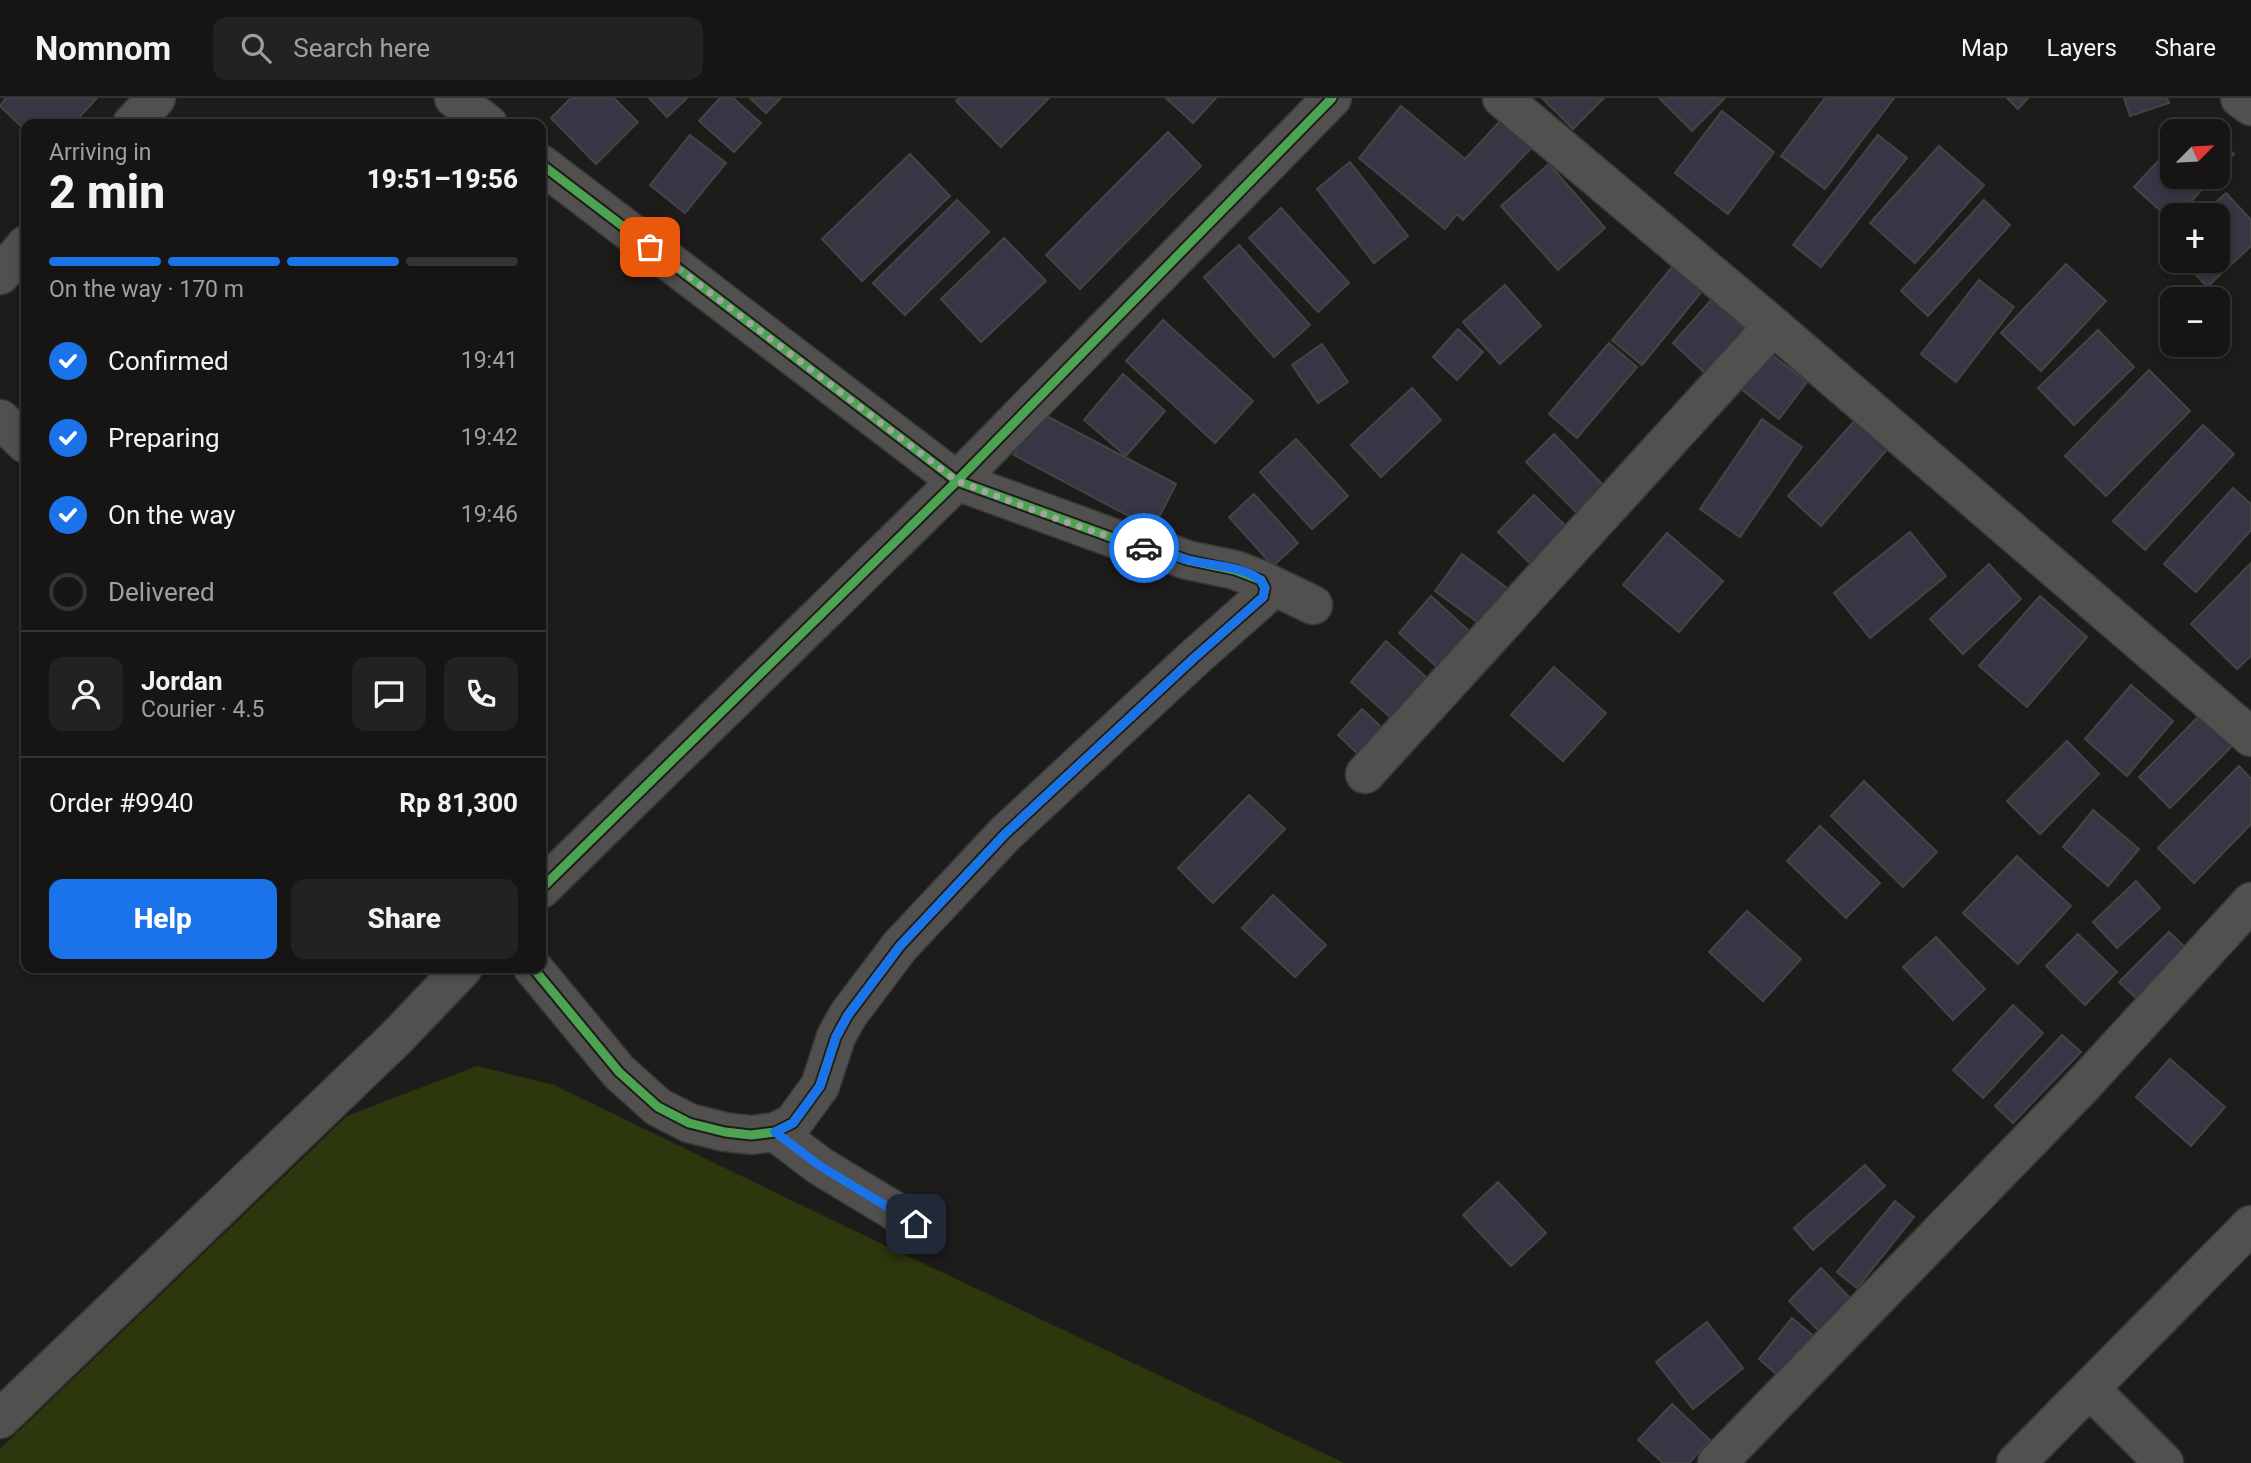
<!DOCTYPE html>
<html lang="en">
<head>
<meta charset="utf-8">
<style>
	:root { --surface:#161514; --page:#232222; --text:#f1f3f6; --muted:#9e9fa0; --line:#353434; --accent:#1a73e8 }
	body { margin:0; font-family:Roboto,sans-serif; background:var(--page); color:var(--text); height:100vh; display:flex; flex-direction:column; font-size:26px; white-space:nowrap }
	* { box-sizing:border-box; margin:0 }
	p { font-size:23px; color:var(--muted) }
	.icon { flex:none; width:38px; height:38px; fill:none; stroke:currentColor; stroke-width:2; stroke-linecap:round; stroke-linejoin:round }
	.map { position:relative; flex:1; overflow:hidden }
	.sheet { position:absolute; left:21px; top:21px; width:525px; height:854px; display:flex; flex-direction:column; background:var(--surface); border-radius:14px; box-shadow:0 4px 10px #0003,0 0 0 2px var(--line) }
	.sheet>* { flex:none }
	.needle { width:46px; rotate:66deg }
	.controls { position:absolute; left:2160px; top:21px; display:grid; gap:14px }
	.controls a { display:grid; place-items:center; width:70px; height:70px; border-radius:14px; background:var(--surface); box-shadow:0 4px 10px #0003,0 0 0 2px var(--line); font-size:35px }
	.pin { position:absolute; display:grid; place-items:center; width:60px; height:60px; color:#fff; margin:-30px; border-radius:14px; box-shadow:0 4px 10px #0006 }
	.courier { position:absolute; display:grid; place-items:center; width:70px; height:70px; margin:-35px; border:5px solid #1a73e8; border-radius:50%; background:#fff; color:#222; box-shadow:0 2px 9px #0007 }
	.summary em { font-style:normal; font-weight:800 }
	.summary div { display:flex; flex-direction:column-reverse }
	.summary { display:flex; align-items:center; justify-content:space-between; height:119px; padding:0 28px }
	h1 { font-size:46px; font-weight:800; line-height:52px }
	.bar { display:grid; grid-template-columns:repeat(4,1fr); gap:10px 7px; align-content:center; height:84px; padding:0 28px }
	.bar i { height:9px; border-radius:5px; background:var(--line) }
	.bar .active { background:var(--accent) }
	.bar p { grid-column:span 4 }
	.line { display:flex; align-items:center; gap:18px; padding:0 28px; border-top:2px solid var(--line) }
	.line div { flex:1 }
	.round { display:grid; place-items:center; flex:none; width:74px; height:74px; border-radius:14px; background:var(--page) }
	ol { padding:0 28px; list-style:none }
	li { display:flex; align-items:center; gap:21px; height:77px }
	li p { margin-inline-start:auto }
	li .icon { padding:7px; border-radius:50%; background:var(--accent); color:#fff; stroke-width:4 }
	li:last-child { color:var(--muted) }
	li i { width:38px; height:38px; border:4px solid var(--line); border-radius:50% }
	.primary-button { display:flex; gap:14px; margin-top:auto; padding:14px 28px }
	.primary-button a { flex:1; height:80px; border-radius:14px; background:var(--accent); color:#fff; font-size:28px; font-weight:800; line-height:80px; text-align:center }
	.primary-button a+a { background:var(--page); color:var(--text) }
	header { display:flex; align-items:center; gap:42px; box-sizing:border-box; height:98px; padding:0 35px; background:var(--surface); border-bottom:2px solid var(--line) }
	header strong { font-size:33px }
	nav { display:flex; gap:38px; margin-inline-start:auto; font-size:24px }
	.search { width:490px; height:63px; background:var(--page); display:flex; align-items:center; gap:18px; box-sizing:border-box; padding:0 24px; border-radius:14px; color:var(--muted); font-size:26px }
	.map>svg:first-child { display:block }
</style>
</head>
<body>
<header>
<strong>Nomnom</strong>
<div class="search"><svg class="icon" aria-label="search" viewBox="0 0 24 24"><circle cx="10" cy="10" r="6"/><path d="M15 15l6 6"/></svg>Search here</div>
<nav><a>Map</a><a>Layers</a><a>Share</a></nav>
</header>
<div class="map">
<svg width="2251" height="1365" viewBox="0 0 2251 1365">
	<rect width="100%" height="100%" fill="#1e1c1b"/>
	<!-- green -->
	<path fill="#2d370d" d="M477 968 554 987 857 1134 1344 1365H0V1351L347 1018Z"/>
	<!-- building -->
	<path fill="#383644" stroke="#454445" stroke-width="2" d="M6 0H97L73 26H26V33L0 8Z
		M571 0H614L638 24 596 66 551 20Z
		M649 0H687L667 19Z
		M720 0H733L761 25 734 54 699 23Z
		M750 0H781L766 15Z
		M959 0H1049L1001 49 956 3Z
		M1166 0H1216L1193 25Z
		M1542 0H1604L1573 31Z
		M1659 0H1725L1692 33Z
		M1825 0H1894L1825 91 1781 58Z
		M2007 0H2028L2018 11Z
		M2124 0H2167L2169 5 2130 18Z
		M1401 8 1465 61 1504 19 1534 47 1463 122 1457 116 1445 131 1359 60Z
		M1722 13 1774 54 1728 116 1675 75Z
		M2196 21 2209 33H2185Z
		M1168 34 1201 68 1080 191 1046 157Z
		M690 37 726 65 685 115 650 87Z
		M1878 37 1907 60 1821 169 1793 147Z
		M2217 40 2234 56 2217 74Z
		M1939 48 1984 87 1915 165 1870 125Z
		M2172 48V79H2213L2179 117H2172V123L2134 89Z
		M910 56 950 98 862 183 822 141Z
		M1350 64 1408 138 1374 165 1317 91Z
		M1549 66 1605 130 1558 172 1501 108Z
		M2226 95 2251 122V148L2207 189 2184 163H2217V117H2202Z
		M957 102 989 134 905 217 873 185Z
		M1984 102 2010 127 1928 218 1901 193Z
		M1281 110 1349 185 1318 214 1249 140Z
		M1004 140 1046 183 981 244 941 201Z
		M1239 147 1310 227 1274 259 1204 179Z
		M2066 166 2106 203 2041 273 2001 235Z
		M1673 168 1702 193 1642 267 1612 242Z
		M1979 182 2014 209 1956 284 1921 256Z
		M1505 187 1541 228 1500 266 1463 224Z
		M1712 201 1748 234 1708 278 1673 245Z
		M1163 222 1253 303 1215 345 1126 263Z
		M1458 231 1483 254 1457 282 1433 259Z
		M2098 232 2134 269 2074 327 2038 290Z
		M1609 245 1637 269 1577 340 1549 316Z
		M1322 246 1348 284 1318 305 1292 267Z
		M1768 254 1807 284 1779 321 1740 290Z
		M2149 272 2190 313 2106 398 2065 358Z
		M1123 276 1165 313 1126 358 1084 322Z
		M1412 290 1441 322 1381 379 1351 347Z
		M1037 313 1176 386 1153 431 1014 357Z
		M1857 320 1889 349 1821 428 1788 398Z
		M1762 321 1802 349 1740 439 1700 411Z
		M2203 327 2234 356 2145 452 2113 423Z
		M1554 336 1607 391 1580 418 1526 364Z
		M1296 341 1348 398 1312 431 1260 374Z
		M2233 390 2251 406V432L2196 494 2164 466Z
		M1254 396 1298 445 1273 468 1229 419Z
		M1534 397 1575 437 1539 474 1498 434Z
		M1910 434 1946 478 1870 540 1834 495Z
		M1667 435 1723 483 1679 534 1623 487Z
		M1462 456 1507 490 1480 526 1435 493Z
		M2251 465V558L2237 571 2191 526Z
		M1989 466 2021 501 1963 556 1930 521Z
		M1431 498 1478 541 1446 577 1399 535Z
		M2040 498 2087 539 2027 609 1979 568Z
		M1386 543 1435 587 1399 627 1351 584Z
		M1554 569 1606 615 1563 663 1511 617Z
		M2131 587 2173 623 2127 678 2085 641Z
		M1362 611 1393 640 1368 666 1338 637Z
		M2201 616 2232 648 2170 710 2139 679Z
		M2067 643 2099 676 2040 736 2007 703Z
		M2239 668 2251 681V726L2194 785 2158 750Z
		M1864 683 1937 754 1903 789 1831 718Z
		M1249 697 1285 731 1213 805 1178 770Z
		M2093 712 2139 751 2108 788 2063 749Z
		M1820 728 1880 785 1846 820 1787 763Z
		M2017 758 2071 808 2018 866 1963 815Z
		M2136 783 2160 810 2117 850 2093 824Z
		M1273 797 1326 847 1295 879 1242 830Z
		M1747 813 1801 861 1763 903 1709 854Z
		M2169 834 2187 851 2138 902 2119 884Z
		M2078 836 2117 874 2085 907 2046 868Z
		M1936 839 1985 891 1953 922 1903 869Z
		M2013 907 2043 935 1983 1000 1953 972Z
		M2062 937 2081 954 2013 1025 1995 1008Z
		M2170 961 2225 1009 2191 1048 2136 999Z
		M1865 1067 1885 1088 1813 1152 1794 1130Z
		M1498 1084 1546 1135 1511 1168 1463 1117Z
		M1895 1103 1914 1119 1857 1190 1837 1174Z
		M1821 1170 1856 1206 1824 1238 1789 1203Z
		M1792 1220 1823 1246 1789 1287 1759 1261Z
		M1707 1224 1743 1270 1693 1311 1656 1264Z
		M1672 1306 1710 1342 1689 1365H1663L1638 1342Z"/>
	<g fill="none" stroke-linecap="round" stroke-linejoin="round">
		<!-- minor casing -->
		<g stroke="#3a3836" stroke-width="41">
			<path id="minor" d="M454 0 488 26
				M1502 0 1773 228 2251 639
				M2240 0 2251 8
				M132 26 156 0
				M0 177 26 147
				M0 321 26 346
				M1261 482 1313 507
				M1365 676 1773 228
				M533 870 619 974 658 1009 689 1025 725 1034 751 1037 775 1034 793 1025 820 988 836 939 848 917 900 848 1005 736 1193 561 1263 499 1265 490 1261 482 1235 472 1187 462 1163 453 1138 449 957 383 541 66
				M775 1034 820 1068 916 1126
				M2090 1291 2164 1365
				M1717 1365 2084 986 2251 804
				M2016 1365 2251 1127"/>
		</g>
		<!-- tertiary casing -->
		<g stroke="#3a3836" stroke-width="41">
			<path id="tertiary" d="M541 791 957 383 1332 0
				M0 1321 396 940 463 870"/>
		</g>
		<!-- minor -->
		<use href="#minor" stroke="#51504f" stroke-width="38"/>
		<!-- tertiary -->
		<use href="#tertiary" stroke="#51504f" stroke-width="38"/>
		<!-- cycleway casing -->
		<g stroke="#1f1b1a" stroke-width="13">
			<path id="cycleway" d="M541 791 957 383 1332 0
				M533 870 619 974 658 1009 689 1025 725 1034 751 1037 775 1034 793 1025 820 988 836 939 848 917 900 848 1005 736 1193 561 1263 499 1265 490 1261 482 1235 472 1187 462 1163 453 1138 449 957 383 541 66"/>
		</g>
		<!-- cycleway -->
		<use href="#cycleway" stroke="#4ca352" stroke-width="9"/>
	</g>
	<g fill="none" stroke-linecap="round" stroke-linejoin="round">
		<!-- done -->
		<path stroke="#a5a3a2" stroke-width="7" stroke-dasharray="0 12.6" d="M650 149 957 383 1060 422 1144 450"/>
		<!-- route -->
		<path stroke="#1a73e8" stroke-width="9" d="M916 1126 820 1068 775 1034 793 1025 820 988 836 939 848 917 900 848 1005 736 1193 561 1263 499 1265 490C1263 487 1262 483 1259 481 1242 468 1207 467 1188 462 1173 458 1160 452 1144 450"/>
	</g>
</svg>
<div class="controls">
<a><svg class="needle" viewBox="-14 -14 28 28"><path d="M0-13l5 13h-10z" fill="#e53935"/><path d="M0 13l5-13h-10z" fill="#9e9fa0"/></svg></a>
<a>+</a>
<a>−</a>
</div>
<div class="pin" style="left:650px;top:149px;background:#ea580c"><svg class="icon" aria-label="bag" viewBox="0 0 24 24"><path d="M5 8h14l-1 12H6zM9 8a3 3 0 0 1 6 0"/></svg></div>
<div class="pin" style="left:916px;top:1126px;background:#1f2937"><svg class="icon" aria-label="home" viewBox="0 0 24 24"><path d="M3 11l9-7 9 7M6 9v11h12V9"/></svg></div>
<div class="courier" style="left:1144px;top:450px"><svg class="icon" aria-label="car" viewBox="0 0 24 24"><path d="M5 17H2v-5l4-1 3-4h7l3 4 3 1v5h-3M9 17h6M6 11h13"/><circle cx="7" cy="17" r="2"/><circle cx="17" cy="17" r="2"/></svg></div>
<section class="sheet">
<div class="summary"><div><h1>2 min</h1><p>Arriving in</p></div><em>19:51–19:56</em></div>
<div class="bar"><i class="active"></i><i class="active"></i><i class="active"></i><i></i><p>On the way · 170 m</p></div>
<ol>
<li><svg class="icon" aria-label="check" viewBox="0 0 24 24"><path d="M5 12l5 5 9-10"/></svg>Confirmed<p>19:41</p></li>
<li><svg class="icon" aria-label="check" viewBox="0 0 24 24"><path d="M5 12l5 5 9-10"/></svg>Preparing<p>19:42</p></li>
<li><svg class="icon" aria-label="check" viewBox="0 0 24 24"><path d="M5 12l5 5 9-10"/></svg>On the way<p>19:46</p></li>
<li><i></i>Delivered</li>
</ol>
<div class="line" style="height:126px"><a class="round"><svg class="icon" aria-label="person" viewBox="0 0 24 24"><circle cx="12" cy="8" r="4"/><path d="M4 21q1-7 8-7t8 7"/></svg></a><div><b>Jordan</b><p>Courier · 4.5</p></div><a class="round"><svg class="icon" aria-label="chat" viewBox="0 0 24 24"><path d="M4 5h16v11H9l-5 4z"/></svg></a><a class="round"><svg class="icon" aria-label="phone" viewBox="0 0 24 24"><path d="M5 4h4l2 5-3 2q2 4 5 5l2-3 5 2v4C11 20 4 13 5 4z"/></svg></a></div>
<div class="line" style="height:91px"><div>Order #9940</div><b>Rp 81,300</b></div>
<div class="primary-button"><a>Help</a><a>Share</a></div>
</section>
</div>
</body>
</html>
